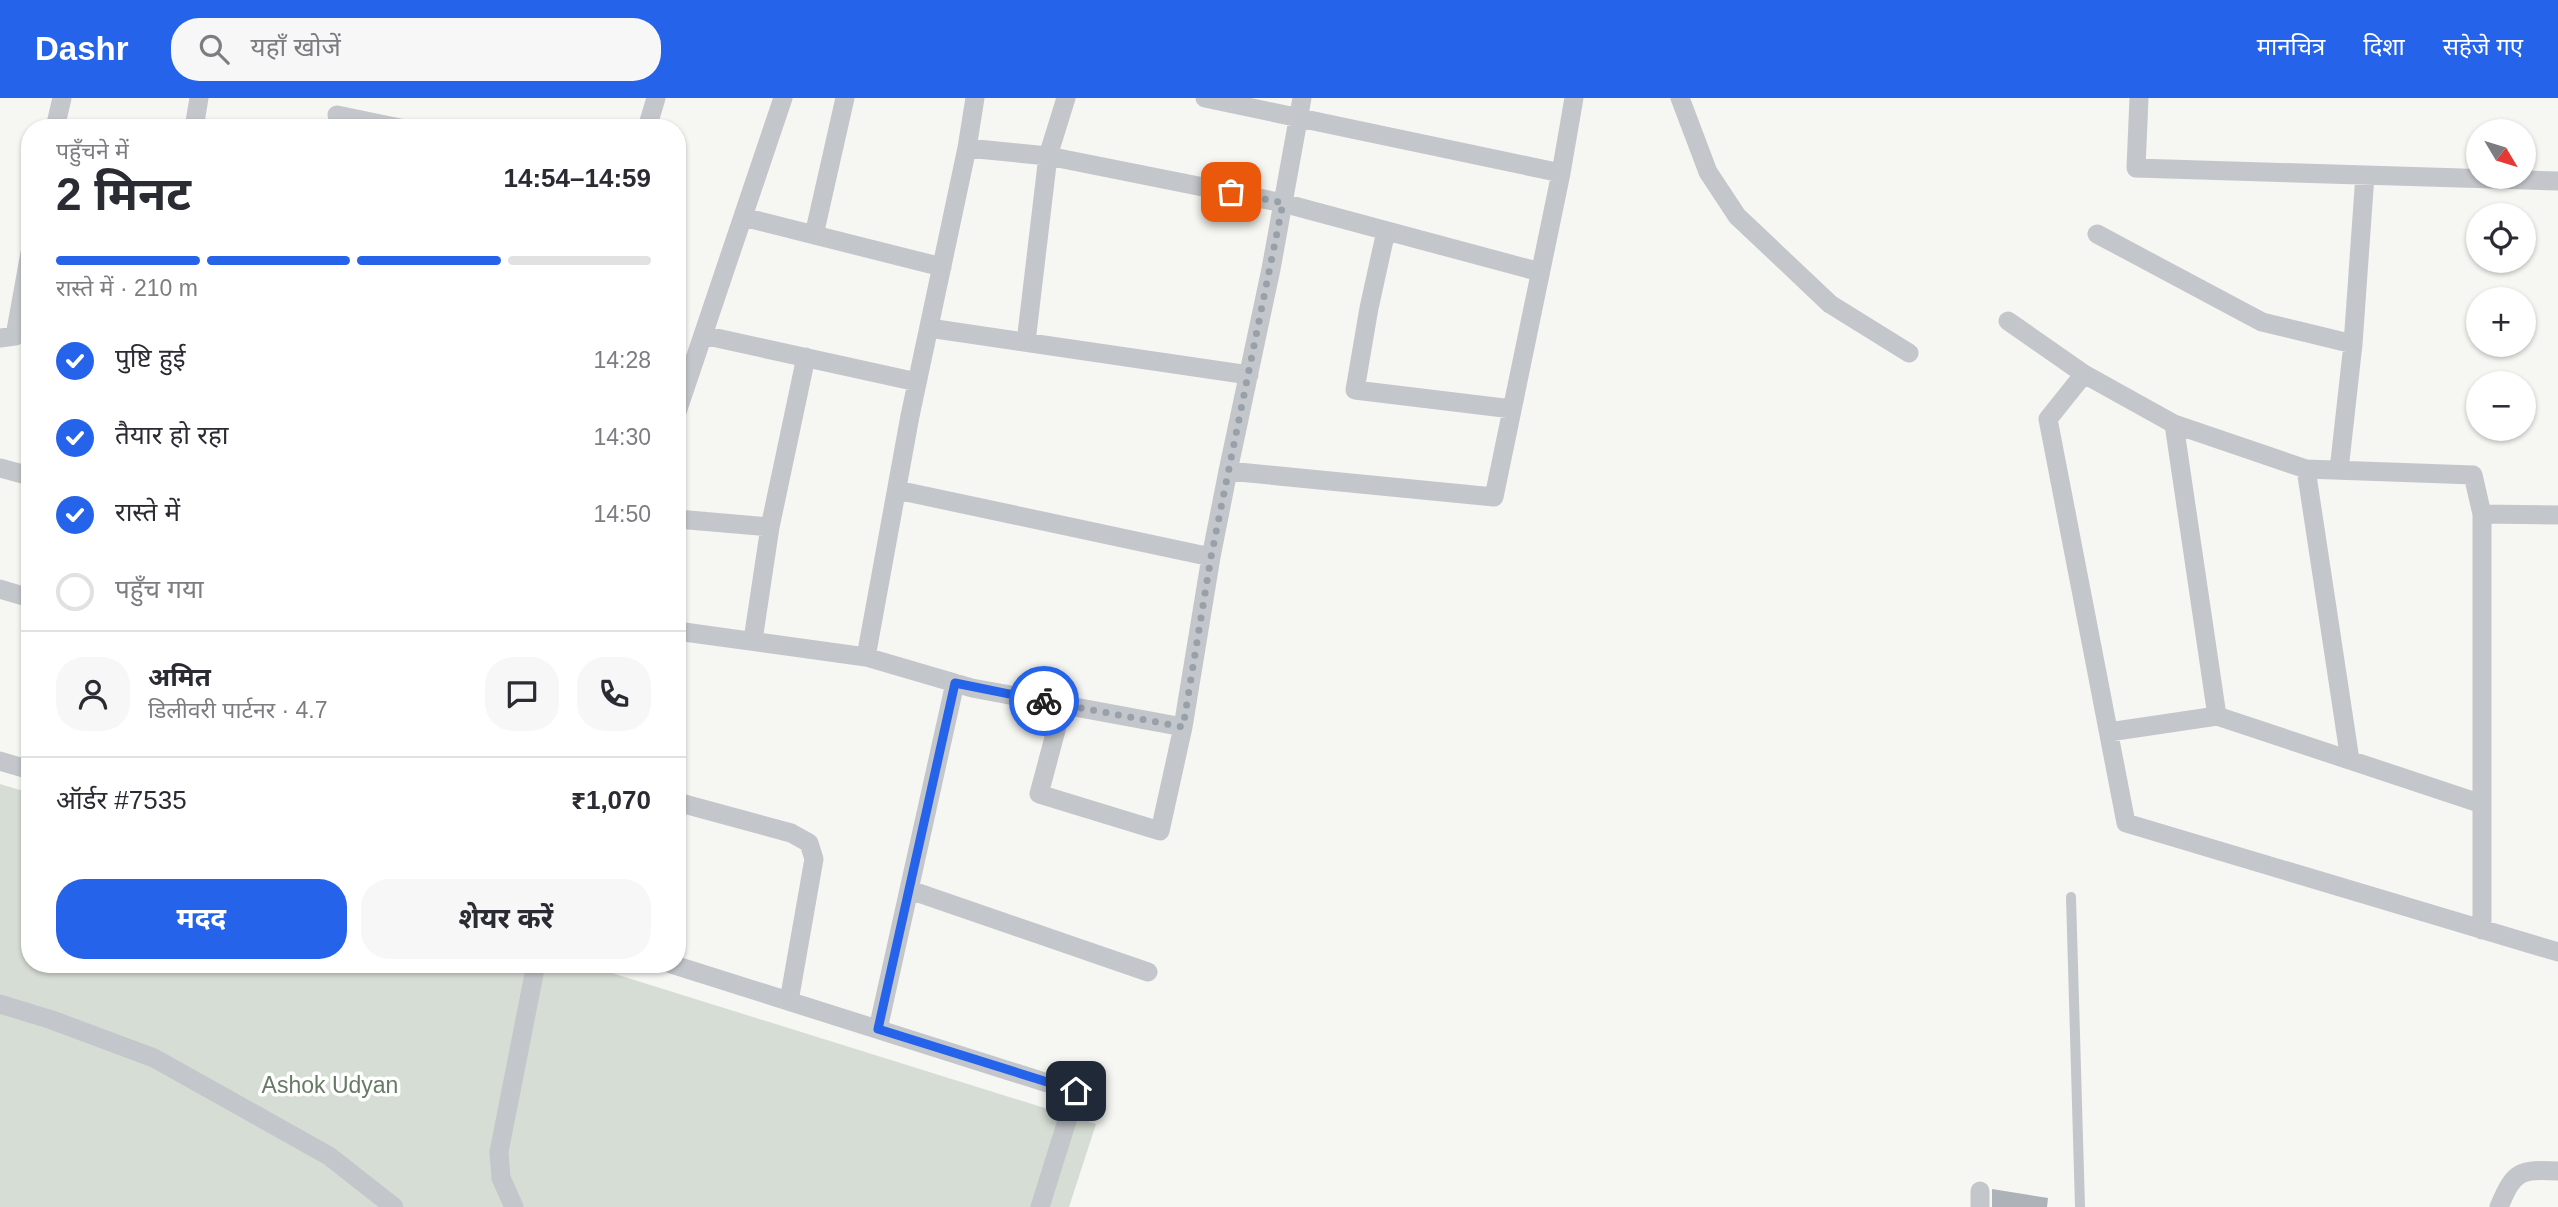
<!DOCTYPE html>
<html lang="hi">
<head>
<meta charset="utf-8">
<style>
	:root { --surface:#fff; --page:#f7f7f7; --text:#2b2b33; --muted:#7c7c81; --line:#e1e1e2; --accent:#2563eb }
	body { margin:0; font-family:Arial,"Noto Sans Devanagari",sans-serif; background:var(--page); color:var(--text); height:100vh; display:flex; flex-direction:column; font-size:26px; white-space:nowrap }
	* { box-sizing:border-box; margin:0 }
	p { font-size:23px; color:var(--muted) }
	.icon { flex:none; width:38px; height:38px; fill:none; stroke:currentColor; stroke-width:2; stroke-linecap:round; stroke-linejoin:round }
	.map { position:relative; flex:1; overflow:hidden }
	.panel { position:absolute; left:21px; top:21px; width:665px; height:854px; display:flex; flex-direction:column; background:var(--surface); border-radius:28px; box-shadow:0 2px 5px #0004 }
	.panel>* { flex:none }
	.needle { width:46px; rotate:128deg }
	.controls { position:absolute; left:2466px; top:21px; display:grid; gap:14px }
	.controls a { display:grid; place-items:center; width:70px; height:70px; border-radius:50%; background:var(--surface); box-shadow:0 2px 5px #0004; font-size:35px }
	.pin { position:absolute; display:grid; place-items:center; width:60px; height:60px; color:#fff; margin:-30px; border-radius:14px; box-shadow:0 4px 10px #0006 }
	.courier { position:absolute; display:grid; place-items:center; width:70px; height:70px; margin:-35px; border:5px solid #2563eb; border-radius:50%; background:#fff; color:#222; box-shadow:0 2px 9px #0007 }
	.head em { font-style:normal; font-weight:700 }
	.head div { display:flex; flex-direction:column-reverse }
	.head { display:flex; align-items:center; justify-content:space-between; height:119px; padding:0 35px }
	h1 { font-size:46px; font-weight:700; line-height:52px }
	.bar { display:grid; grid-template-columns:repeat(4,1fr); gap:10px 7px; align-content:center; height:84px; padding:0 35px }
	.bar i { height:9px; border-radius:5px; background:var(--line) }
	.bar .active { background:var(--accent) }
	.bar p { grid-column:span 4 }
	.line { display:flex; align-items:center; gap:18px; padding:0 35px; border-top:2px solid var(--line) }
	.line div { flex:1 }
	.round { display:grid; place-items:center; flex:none; width:74px; height:74px; border-radius:28px; background:var(--page) }
	ol { padding:0 35px; list-style:none }
	li { display:flex; align-items:center; gap:21px; height:77px }
	li p { margin-inline-start:auto }
	li .icon { padding:7px; border-radius:50%; background:var(--accent); color:#fff; stroke-width:4 }
	li:last-child { color:var(--muted) }
	li i { width:38px; height:38px; border:4px solid var(--line); border-radius:50% }
	.button { display:flex; gap:14px; margin-top:auto; padding:14px 35px }
	.button a { flex:1; height:80px; border-radius:28px; background:var(--accent); color:#fff; font-size:28px; font-weight:700; line-height:80px; text-align:center }
	.button a+a { background:var(--page); color:var(--text) }
	header { display:flex; align-items:center; gap:42px; box-sizing:border-box; height:98px; padding:0 35px; background:var(--accent); color:#fff }
	header strong { font-size:33px }
	nav { display:flex; gap:38px; margin-inline-start:auto; font-size:24px }
	.search { width:490px; height:63px; background:var(--page); display:flex; align-items:center; gap:18px; box-sizing:border-box; padding:0 24px; border-radius:28px; color:var(--muted); font-size:26px }
	.map>svg:first-child { display:block }
</style>
</head>
<body>
<header>
<strong>Dashr</strong>
<div class="search"><svg class="icon" aria-label="search" viewBox="0 0 24 24"><circle cx="10" cy="10" r="6"/><path d="M15 15l6 6"/></svg>यहाँ खोजें</div>
<nav><a>मानचित्र</a><a>दिशा</a><a>सहेजे गए</a></nav>
</header>
<div class="map">
<svg width="2558" height="1109" viewBox="0 0 2558 1109">
	<rect width="100%" height="100%" fill="#f6f6f2"/>
	<!-- green -->
	<path fill="#d6ddd4" d="M0 686 30 695V866H583L1096 1026 1069 1109H0Z"/>
	<!-- building -->
	<path fill="#acb2b8" d="M1992 1091 2048 1100 2047 1109H1992Z"/>
	<g fill="none" stroke-linecap="round" stroke-linejoin="round">
		<!-- service -->
		<path stroke="#c3c6ca" stroke-width="10" d="M2071 799 2080 1109"/>
		<!-- minor -->
		<path stroke="#c3c6ca" stroke-width="19" d="M975 0 967 50 910 318 866 559 972 590 1183 629 1211 459 1228 373 1494 399 1561 75 1574 0
			M1205 0 1561 75
			M1680 0 1708 74 1737 118 1830 206 1909 255
			M2139 0 2136 70 2558 83
			M337 17 400 30
			M55 30 62 0
			M194 30 199 0
			M647 30 656 0
			M967 50 1048 58 1066 0
			M743 119 942 169
			M1386 133 1369 210 1355 292 1512 311
			M2097 136 2262 224 2353 246
			M814 137 845 0
			M2008 223 2084 276 2174 326 2306 371 2473 377 2482 416
			M929 230 1249 277
			M703 237 917 284
			M0 240 15 238 30 155
			M1026 244 1048 58 1283 105 1540 174
			M2084 276 2048 321 2126 725 2558 854
			M677 314 783 0
			M2174 326 2217 618
			M0 370 30 378
			M2306 371 2350 662
			M2339 372 2353 246 2365 77
			M1228 373 1271 171 1302 0
			M897 392 1211 459
			M677 421 770 429 753 542
			M770 429 806 259
			M0 491 30 500
			M677 533 866 559
			M1063 606 1039 696 1160 733 1183 629
			M2109 634 2217 618 2482 706
			M0 663 30 672
			M677 704 791 735 809 745 814 761 789 903
			M910 792 1148 874
			M2482 832V416L2558 417
			M671 866 1076 994 1040 1109
			M0 906 52 922 154 960 329 1058 394 1109
			M878 931 955 585
			M514 1109 501 1080 499 1054 536 866
			M1980 1109V1093
			M2499 1109C2514 1073 2519 1071 2558 1073"/>
	</g>
	<g fill="none" stroke-linecap="round" stroke-linejoin="round">
		<!-- done -->
		<path stroke="#98a1aa" stroke-width="7" stroke-dasharray="0 12.6" d="M1044 603 1183 629 1211 459 1283 105 1231 94"/>
		<!-- route -->
		<path stroke="#2563eb" stroke-width="9" d="M1044 603 955 585 878 931 1076 993"/>
	</g>
	<g text-anchor="middle" stroke-width="7" stroke-linejoin="round" paint-order="stroke">
		<!-- park labels -->
		<g font-size="23" fill="#667a64" stroke="#fff">
			<text x="330" y="995">Ashok Udyan</text>
		</g>
	</g>
</svg>
<div class="controls">
<a><svg class="needle" viewBox="-14 -14 28 28"><path d="M0-13l5 13h-10z" fill="#e53935"/><path d="M0 13l5-13h-10z" fill="#7c7c81"/></svg></a>
<a><svg class="icon" aria-label="locate" viewBox="0 0 24 24"><circle cx="12" cy="12" r="6"/><path d="M12 2v4M12 18v4M2 12h4M18 12h4"/></svg></a>
<a>+</a>
<a>−</a>
</div>
<div class="pin" style="left:1231px;top:94px;background:#ea580c"><svg class="icon" aria-label="bag" viewBox="0 0 24 24"><path d="M5 8h14l-1 12H6zM9 8a3 3 0 0 1 6 0"/></svg></div>
<div class="pin" style="left:1076px;top:993px;background:#1f2937"><svg class="icon" aria-label="home" viewBox="0 0 24 24"><path d="M3 11l9-7 9 7M6 9v11h12V9"/></svg></div>
<div class="courier" style="left:1044px;top:603px"><svg class="icon" aria-label="bike" viewBox="0 0 24 24"><circle cx="6" cy="16" r="4"/><circle cx="18" cy="16" r="4"/><path d="M6 16l4-8h5l3 8M10 8l3 8H6M13 5h3"/></svg></div>
<section class="panel">
<div class="head"><div><h1>2 मिनट</h1><p>पहुँचने में</p></div><em>14:54–14:59</em></div>
<div class="bar"><i class="active"></i><i class="active"></i><i class="active"></i><i></i><p>रास्ते में · 210 m</p></div>
<ol>
<li><svg class="icon" aria-label="check" viewBox="0 0 24 24"><path d="M5 12l5 5 9-10"/></svg>पुष्टि हुई<p>14:28</p></li>
<li><svg class="icon" aria-label="check" viewBox="0 0 24 24"><path d="M5 12l5 5 9-10"/></svg>तैयार हो रहा<p>14:30</p></li>
<li><svg class="icon" aria-label="check" viewBox="0 0 24 24"><path d="M5 12l5 5 9-10"/></svg>रास्ते में<p>14:50</p></li>
<li><i></i>पहुँच गया</li>
</ol>
<div class="line" style="height:126px"><a class="round"><svg class="icon" aria-label="person" viewBox="0 0 24 24"><circle cx="12" cy="8" r="4"/><path d="M4 21q1-7 8-7t8 7"/></svg></a><div><b>अमित</b><p>डिलीवरी पार्टनर · 4.7</p></div><a class="round"><svg class="icon" aria-label="chat" viewBox="0 0 24 24"><path d="M4 5h16v11H9l-5 4z"/></svg></a><a class="round"><svg class="icon" aria-label="phone" viewBox="0 0 24 24"><path d="M5 4h4l2 5-3 2q2 4 5 5l2-3 5 2v4C11 20 4 13 5 4z"/></svg></a></div>
<div class="line" style="height:91px"><div>ऑर्डर #7535</div><b>₹1,070</b></div>
<div class="button"><a>मदद</a><a>शेयर करें</a></div>
</section>
</div>
</body>
</html>
